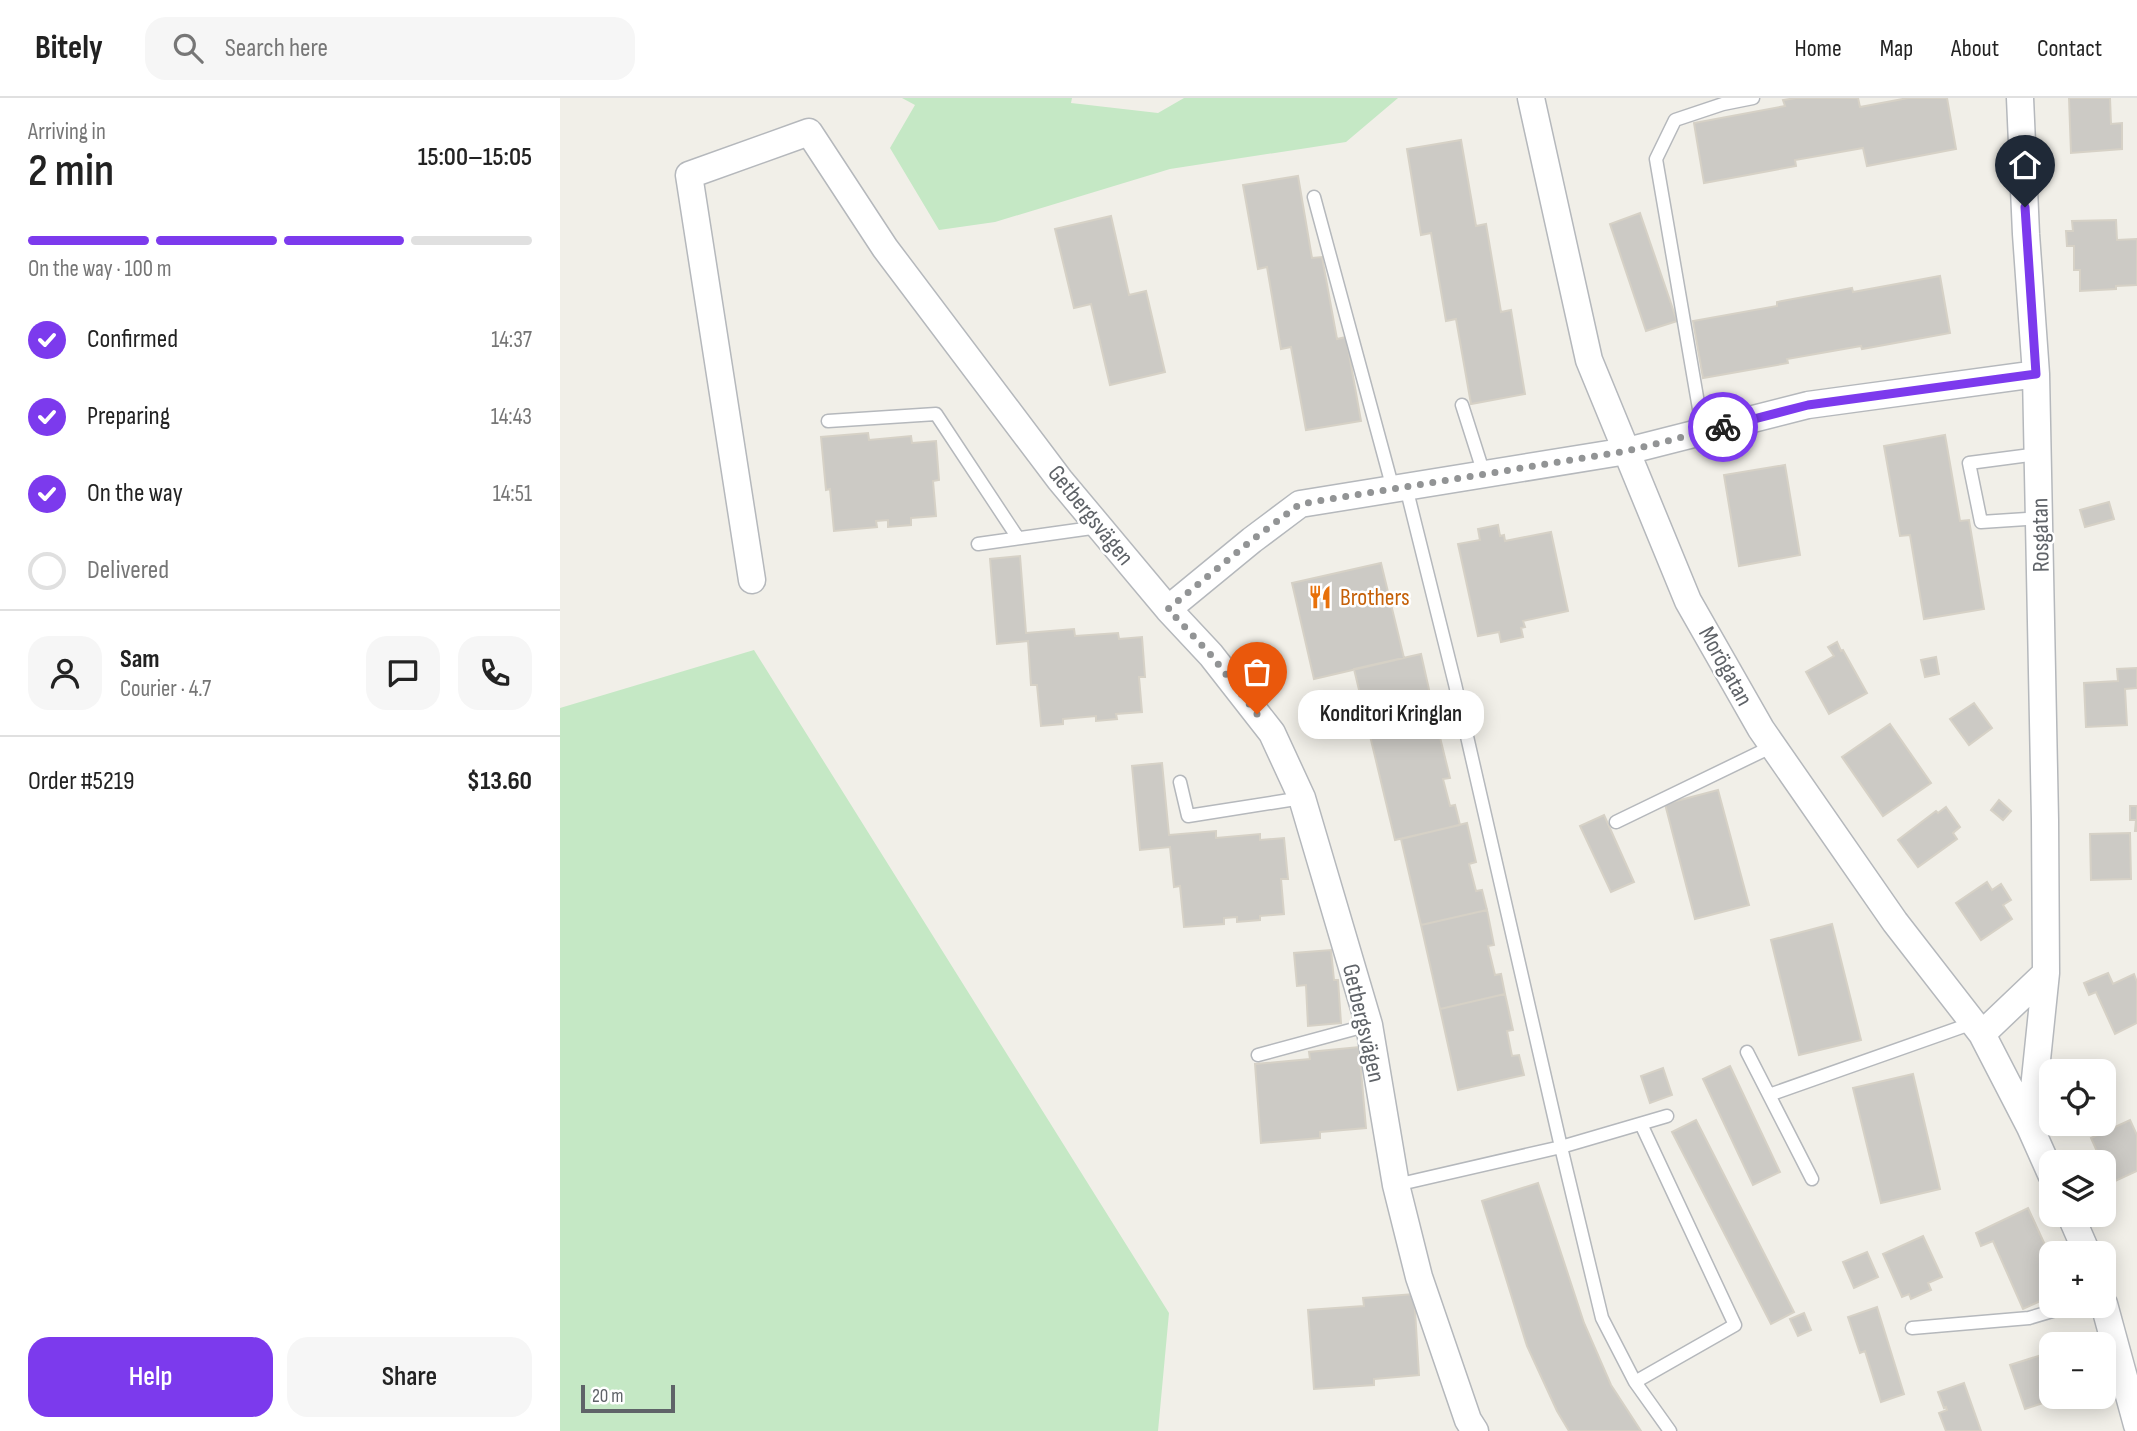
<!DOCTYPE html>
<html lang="en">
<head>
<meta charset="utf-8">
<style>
	:root { --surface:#fff; --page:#f6f6f6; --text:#222; --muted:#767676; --line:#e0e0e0; --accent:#7c3aed }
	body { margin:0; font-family:"Sofia Sans Condensed",sans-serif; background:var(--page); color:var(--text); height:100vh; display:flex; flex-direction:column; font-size:26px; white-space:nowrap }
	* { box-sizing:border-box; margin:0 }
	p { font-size:23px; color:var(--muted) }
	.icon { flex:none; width:38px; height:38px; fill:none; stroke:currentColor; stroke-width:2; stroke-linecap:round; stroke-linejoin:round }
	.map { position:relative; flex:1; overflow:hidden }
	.drawer { display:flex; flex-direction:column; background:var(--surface); width:560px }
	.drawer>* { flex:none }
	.tools { position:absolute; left:1479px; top:961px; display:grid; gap:14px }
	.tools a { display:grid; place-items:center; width:77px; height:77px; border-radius:14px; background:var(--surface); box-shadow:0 4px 18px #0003; font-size:35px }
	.scale { position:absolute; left:21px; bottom:18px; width:94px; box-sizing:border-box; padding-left:7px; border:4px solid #5f6368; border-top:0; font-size:19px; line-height:24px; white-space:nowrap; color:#5f6368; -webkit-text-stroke:5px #fff; paint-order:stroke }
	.pin { position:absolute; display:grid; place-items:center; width:60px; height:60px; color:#fff; margin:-72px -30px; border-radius:50% 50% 50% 0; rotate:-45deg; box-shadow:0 0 7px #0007 }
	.pin .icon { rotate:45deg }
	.courier { position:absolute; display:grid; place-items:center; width:70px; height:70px; margin:-35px; border:5px solid #7c3aed; border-radius:50%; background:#fff; color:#222; box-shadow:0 2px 9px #0007 }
	.bubble { position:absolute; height:49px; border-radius:21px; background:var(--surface); box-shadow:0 4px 18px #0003; font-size:23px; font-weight:600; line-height:49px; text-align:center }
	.head em { font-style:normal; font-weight:600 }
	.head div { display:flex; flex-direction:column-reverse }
	.head { display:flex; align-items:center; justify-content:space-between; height:119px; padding:0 28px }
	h1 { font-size:46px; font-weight:600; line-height:52px }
	.bar { display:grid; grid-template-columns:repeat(4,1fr); gap:10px 7px; align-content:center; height:84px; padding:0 28px }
	.bar i { height:9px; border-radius:5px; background:var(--line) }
	.bar .selected { background:var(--accent) }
	.bar p { grid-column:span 4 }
	.line { display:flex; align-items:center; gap:18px; padding:0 28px; border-top:2px solid var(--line) }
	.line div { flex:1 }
	.round { display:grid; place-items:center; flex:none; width:74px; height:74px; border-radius:21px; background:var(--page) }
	ol { padding:0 28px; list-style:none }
	li { display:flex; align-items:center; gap:21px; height:77px }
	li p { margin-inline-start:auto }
	li .icon { padding:7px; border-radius:50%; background:var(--accent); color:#fff; stroke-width:4 }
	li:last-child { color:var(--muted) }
	li i { width:38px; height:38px; border:4px solid var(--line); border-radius:50% }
	.primary-button { display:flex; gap:14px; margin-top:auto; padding:14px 28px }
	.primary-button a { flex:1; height:80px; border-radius:21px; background:var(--accent); color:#fff; font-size:28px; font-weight:600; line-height:80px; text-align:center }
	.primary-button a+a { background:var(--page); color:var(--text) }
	header { display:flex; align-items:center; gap:42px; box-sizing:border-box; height:98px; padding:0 35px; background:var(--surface); border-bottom:2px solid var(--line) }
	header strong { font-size:33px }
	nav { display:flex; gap:38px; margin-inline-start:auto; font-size:24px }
	.search { width:490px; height:63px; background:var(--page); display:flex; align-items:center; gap:18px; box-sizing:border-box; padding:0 24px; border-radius:21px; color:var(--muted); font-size:26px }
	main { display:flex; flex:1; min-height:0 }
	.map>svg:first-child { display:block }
</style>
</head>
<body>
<header>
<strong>Bitely</strong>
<div class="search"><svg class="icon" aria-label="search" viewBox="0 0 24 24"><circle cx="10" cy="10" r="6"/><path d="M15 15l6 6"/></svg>Search here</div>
<nav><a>Home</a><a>Map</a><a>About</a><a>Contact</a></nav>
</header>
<main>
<section class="drawer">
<div class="head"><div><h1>2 min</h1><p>Arriving in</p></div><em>15:00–15:05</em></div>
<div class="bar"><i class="selected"></i><i class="selected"></i><i class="selected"></i><i></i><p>On the way · 100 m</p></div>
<ol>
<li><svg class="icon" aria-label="check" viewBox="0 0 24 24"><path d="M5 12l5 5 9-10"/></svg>Confirmed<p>14:37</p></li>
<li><svg class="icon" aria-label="check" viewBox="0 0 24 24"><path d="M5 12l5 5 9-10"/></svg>Preparing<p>14:43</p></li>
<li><svg class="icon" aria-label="check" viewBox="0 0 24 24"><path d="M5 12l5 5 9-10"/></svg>On the way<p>14:51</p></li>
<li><i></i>Delivered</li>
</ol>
<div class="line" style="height:126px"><a class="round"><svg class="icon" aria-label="person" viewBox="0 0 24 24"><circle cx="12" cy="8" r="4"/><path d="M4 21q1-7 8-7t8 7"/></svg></a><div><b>Sam</b><p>Courier · 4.7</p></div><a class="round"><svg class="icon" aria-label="chat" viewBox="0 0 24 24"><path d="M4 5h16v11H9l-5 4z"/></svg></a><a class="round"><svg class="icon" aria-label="phone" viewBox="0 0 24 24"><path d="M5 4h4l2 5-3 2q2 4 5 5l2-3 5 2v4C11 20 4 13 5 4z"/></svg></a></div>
<div class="line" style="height:91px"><div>Order #5219</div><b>$13.60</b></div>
<div class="primary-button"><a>Help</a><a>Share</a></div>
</section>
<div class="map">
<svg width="1577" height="1333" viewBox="0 0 1577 1333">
	<rect width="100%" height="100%" fill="#f1efe8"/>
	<!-- green -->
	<path fill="#c5e8c5" d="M342 0H512L511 5 598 15 624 0H838L786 44 610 71 435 124 379 132 330 50 355 7Z
		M194 552 609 1215 598 1333H0V610Z"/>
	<!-- building -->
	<path fill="#cccac5" stroke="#d6d1c6" stroke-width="2" d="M1236 0H1298L1300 9 1348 0H1387L1396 51 1307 68 1303 50 1235 62 1236 68 1144 85 1134 25 1225 8 1223 2Z
		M1509 0H1550L1551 26 1562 25V51L1511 55Z
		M901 42 916 128 926 126 941 214 951 212 965 296 911 306 896 221 886 223 871 135 861 137 847 51Z
		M738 78 752 160 762 159 777 241 786 239 801 323 746 332 731 249 721 251 707 169 698 171 683 87Z
		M1080 115 1117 223 1086 233 1050 126Z
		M551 118 569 197 586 193 605 274 550 287 531 206 514 210 495 131Z
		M1556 122 1557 142 1577 141V187L1556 188V191L1520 193V172H1514V148H1507L1506 133H1513L1512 123Z
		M1380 178 1390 235 1302 251 1301 248 1227 261 1228 265 1143 280 1133 223 1217 208V204L1292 190 1293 194Z
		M308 335 309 342 351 338 352 345 376 343 379 382 373 383 376 418 351 420V427L328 429V422L316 423 317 429 274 433 270 391 266 392 261 339Z
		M1385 337 1400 423 1409 422 1424 511 1364 521 1350 437 1340 438 1324 348Z
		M1225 367 1240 457 1179 468 1164 377Z
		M1549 404 1554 421 1525 429 1520 412Z
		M938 427 940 438 944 437 945 443 991 434 1008 513 963 523 965 529 961 530 963 539 941 544 939 534 918 538 898 446 920 442 918 431Z
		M460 458 466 535 514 531 515 538 558 535 559 541 582 539 585 579H579L582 614 556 616 557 621 536 623V618L503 621V626L481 628 477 587H471L468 543 437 546 430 461Z
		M821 465 844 560 754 581 732 485Z
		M1277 544 1281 553 1283 552 1307 595 1269 616 1246 574 1274 558 1268 549Z
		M861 556 870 596 864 597 870 625 876 623 890 680 883 681 890 708 895 707 900 727 835 742 794 571Z
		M1376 559 1379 576 1365 579 1361 562Z
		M1577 570V590L1565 591 1567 627 1526 629 1524 585 1558 583 1557 571Z
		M1414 605 1432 630 1409 647 1390 621Z
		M1330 626 1371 685 1323 718 1282 659Z
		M602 665 609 737 656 733V740L700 736V742L724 740 728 781H721L724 816 700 818V822L677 824V819L664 820V826L624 829 620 788 614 789 610 749 580 752 572 668Z
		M1158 692 1189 807 1135 821 1105 706Z
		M1439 702 1451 713 1443 722 1431 712Z
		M1570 708H1577V733H1575L1576 722H1570Z
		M1386 709 1400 729 1393 735 1397 741 1358 769 1338 742 1376 713 1378 715Z
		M1044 717 1074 784 1051 794 1020 728Z
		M907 725 916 764 909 766 916 793 922 792 927 812 861 827 841 741Z
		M1570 735 1571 781 1531 782 1530 736Z
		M1427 784 1432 792 1441 786 1451 802 1443 807 1452 821 1421 842 1396 805Z
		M927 812 934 847 928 848 935 877 941 876 945 896 880 911 861 827Z
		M1272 826 1301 942 1239 957 1211 842Z
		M771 852 774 882H778L781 925 748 928 746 887 737 888 734 855Z
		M1548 875 1553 886 1574 876 1577 884V925L1555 936 1536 894 1529 897 1524 885Z
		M945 896 953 932 947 933 952 958 959 957 964 977 898 992 880 911Z
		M799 949 806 1030 760 1034V1040L701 1045 695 966 750 961 749 954Z
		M1170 968 1220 1074 1193 1087 1143 981Z
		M1103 970 1112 997 1090 1005 1081 978Z
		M1353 976 1380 1091 1321 1105 1293 990Z
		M1136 1022 1234 1214 1211 1226 1112 1034Z
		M1570 1022 1577 1037V1073L1551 1085 1531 1040Z
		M978 1085 1024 1225 1051 1287 1081 1333H1009L997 1313 967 1248 922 1103Z
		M1468 1110 1491 1160V1198L1463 1211 1433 1143 1421 1148 1416 1135Z
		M1363 1138 1382 1179 1368 1185 1371 1192 1351 1201 1349 1196 1342 1199 1323 1156Z
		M1307 1154 1318 1179 1294 1190 1283 1164Z
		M854 1196 859 1277 814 1281V1287L754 1291 748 1212 804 1208 803 1200Z
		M1317 1209 1344 1296 1321 1304 1305 1253 1300 1255 1288 1219Z
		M1244 1215 1251 1232 1238 1238 1230 1221Z
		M1491 1254V1298H1517L1502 1304 1501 1299 1465 1311 1450 1267Z
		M1404 1285 1421 1333H1386L1379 1315 1387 1312 1386 1309 1384 1310 1378 1294Z"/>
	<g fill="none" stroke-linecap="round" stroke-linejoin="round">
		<!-- service casing -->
		<g stroke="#b5b8bc" stroke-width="15">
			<path id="service" d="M754 99 833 391
				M902 307 924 376
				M268 323 376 316 458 440
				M1143 334 1096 61 1115 22 1163 6 1193 0
				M1478 356 1409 365 1421 424 1480 420
				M846 389 895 586 1001 1049 1042 1220 1075 1284 1175 1227 1081 1026
				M418 446 539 429
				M620 684 628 718 742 700
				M1056 724 1213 648
				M1187 954 1252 1081
				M698 957 809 927
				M1209 997 1413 925
				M836 1087 1001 1049 1107 1018
				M1352 1230 1469 1220 1509 1208
				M1075 1284 1110 1333"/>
		</g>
		<!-- minor casing -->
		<g stroke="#b5b8bc" stroke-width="29">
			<path id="minor" d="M971 0 1029 262 1128 503 1201 631 1335 824 1422 936 1470 1029 1491 1076
				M1460 0 1466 136 1476 276 1485 722 1486 875 1470 1029
				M192 482 129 77 249 34 325 150 500 382 608 511 651 557 712 635 742 700 809 927 836 1087 859 1179 908 1322 915 1333
				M608 511 692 442 740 406 1067 353 1248 307 1476 276
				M1422 936 1486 875
				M1510 1116 1527 1155
				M1544 1206 1577 1327"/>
		</g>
		<!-- service -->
		<use href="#service" stroke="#fff" stroke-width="12"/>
		<!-- minor -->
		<use href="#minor" stroke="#fff" stroke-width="26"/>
	</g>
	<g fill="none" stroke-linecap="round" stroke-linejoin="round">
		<!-- done -->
		<path stroke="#929495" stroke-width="7" stroke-dasharray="0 12.6" d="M697 616 651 557 608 511 692 442 740 406 1067 353 1163 329"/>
		<!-- route -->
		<path stroke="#7c3aed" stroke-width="9" d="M1163 329 1248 307 1476 276 1465 109"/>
	</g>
	<!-- icons -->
	<defs>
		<g id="restaurant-bare" transform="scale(1.89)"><path d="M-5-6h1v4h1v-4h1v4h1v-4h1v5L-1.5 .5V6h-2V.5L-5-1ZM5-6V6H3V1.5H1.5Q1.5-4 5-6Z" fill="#e8710a" stroke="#fff" stroke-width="2.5" paint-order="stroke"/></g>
	</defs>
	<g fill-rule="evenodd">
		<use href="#restaurant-bare" x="760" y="499"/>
	</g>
	<g text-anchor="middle" stroke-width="5" stroke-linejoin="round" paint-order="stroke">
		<!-- street labels -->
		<g font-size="24" fill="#5f6368" stroke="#fff">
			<text transform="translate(531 417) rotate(51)" y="8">Getbergsvägen</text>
			<text transform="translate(1480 437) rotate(-91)" y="8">Rosgatan</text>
			<text transform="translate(1166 568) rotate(61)" y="8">Morögatan</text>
			<text transform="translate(804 925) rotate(77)" y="8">Getbergsvägen</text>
		</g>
		<!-- food labels -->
		<g font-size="24" fill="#c56008" stroke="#fff" text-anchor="start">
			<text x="780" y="507">Brothers</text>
		</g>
	</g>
</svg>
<div class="tools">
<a><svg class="icon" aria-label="locate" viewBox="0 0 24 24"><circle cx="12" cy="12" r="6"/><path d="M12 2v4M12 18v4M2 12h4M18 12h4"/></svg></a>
<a><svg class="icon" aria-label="layers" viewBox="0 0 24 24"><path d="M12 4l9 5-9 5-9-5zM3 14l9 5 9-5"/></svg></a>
<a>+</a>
<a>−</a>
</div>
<div class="scale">20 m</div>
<div class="pin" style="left:697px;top:616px;background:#ea580c"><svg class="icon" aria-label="bag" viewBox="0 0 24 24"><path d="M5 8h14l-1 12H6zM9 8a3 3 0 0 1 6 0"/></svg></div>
<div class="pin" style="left:1465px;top:109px;background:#1f2937"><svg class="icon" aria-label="home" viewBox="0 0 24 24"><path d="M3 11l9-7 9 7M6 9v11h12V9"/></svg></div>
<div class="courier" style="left:1163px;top:329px"><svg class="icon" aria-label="bike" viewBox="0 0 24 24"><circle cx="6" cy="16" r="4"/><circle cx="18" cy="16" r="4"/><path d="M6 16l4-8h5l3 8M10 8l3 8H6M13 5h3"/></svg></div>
<div class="bubble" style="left:738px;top:592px;width:186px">Konditori Kringlan</div>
</div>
</main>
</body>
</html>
